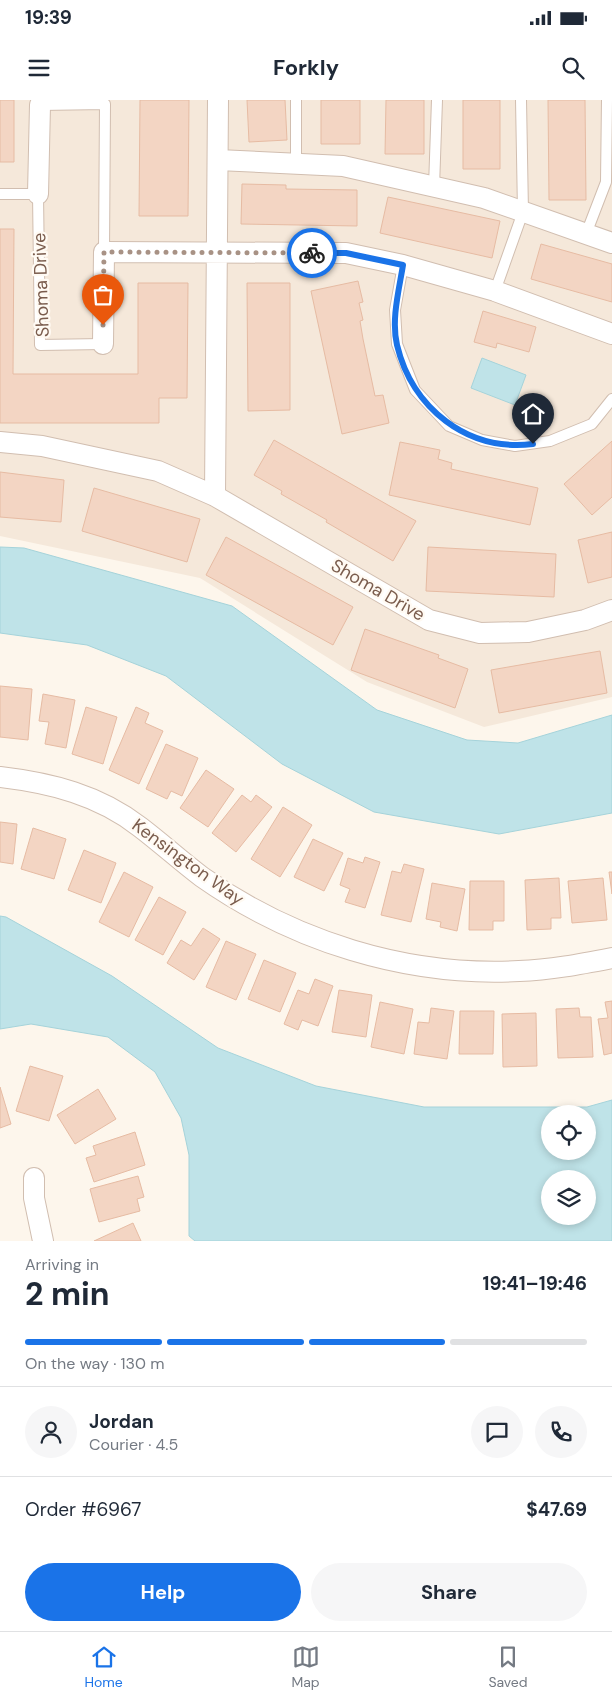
<!DOCTYPE html>
<html lang="en">
<head>
<meta charset="utf-8">
<style>
	:root { --surface:#fff; --page:#f6f6f7; --text:#1f2937; --muted:#747a83; --line:#e0e1e3; --accent:#1a73e8 }
	body { margin:0; font-family:"DM Sans",sans-serif; background:var(--page); color:var(--text); height:100vh; display:flex; flex-direction:column; font-size:19px; white-space:nowrap }
	* { box-sizing:border-box; margin:0 }
	p { font-size:16px; color:var(--muted) }
	.icon { flex:none; width:28px; height:28px; fill:none; stroke:currentColor; stroke-width:2; stroke-linecap:round; stroke-linejoin:round }
	.map { position:relative; height:1141px; overflow:hidden }
	.drawer { display:flex; flex-direction:column; background:var(--surface); flex:1 }
	.drawer>* { flex:none }
	.tools { position:absolute; left:541px; top:1005px; display:grid; gap:10px }
	.tools a { display:grid; place-items:center; width:55px; height:55px; border-radius:50%; background:var(--surface); box-shadow:0 2px 8px #0003; font-size:25px }
	.pin { position:absolute; display:grid; place-items:center; width:42px; height:42px; color:#fff; margin:-51px -21px; border-radius:50% 50% 50% 0; rotate:-45deg; box-shadow:0 0 5px #0007 }
	.pin .icon { rotate:45deg }
	.courier { position:absolute; display:grid; place-items:center; width:50px; height:50px; margin:-25px; border:4px solid #1a73e8; border-radius:50%; background:#fff; color:#222; box-shadow:0 1px 6px #0007 }
	.overview em { font-style:normal; font-weight:700 }
	.overview div { display:flex; flex-direction:column-reverse }
	.overview { display:flex; align-items:center; justify-content:space-between; height:85px; padding:0 25px }
	h1 { font-size:32px; font-weight:700; line-height:38px }
	.bar { display:grid; grid-template-columns:repeat(4,1fr); gap:8px 5px; align-content:center; height:60px; padding:0 25px }
	.bar i { height:6px; border-radius:4px; background:var(--line) }
	.bar .current { background:var(--accent) }
	.bar p { grid-column:span 4 }
	.line { display:flex; align-items:center; gap:12px; padding:0 25px; border-top:1px solid var(--line) }
	.line div { flex:1 }
	.round { display:grid; place-items:center; flex:none; width:52px; height:52px; border-radius:26px; background:var(--page) }
	.primary-button { display:flex; gap:10px; margin-top:auto; padding:10px 25px }
	.primary-button a { flex:1; height:58px; border-radius:30px; background:var(--accent); color:#fff; font-size:20px; font-weight:700; line-height:58px; text-align:center }
	.primary-button a+a { background:var(--page); color:var(--text) }
	.status { display:flex; justify-content:space-between; align-items:center; height:35px; padding:0 25px; background:var(--surface); direction:ltr }
	.status svg { height:14px; fill:currentColor }
	header { display:flex; justify-content:space-between; align-items:center; height:65px; padding:0 25px; background:var(--surface); font-size:22px; font-weight:700 }
	.menu { display:flex; justify-content:space-around; align-items:center; height:70px; border-top:1px solid var(--line); background:var(--surface); font-size:14px; color:var(--muted) }
	.menu a { display:grid; justify-items:center; gap:2px }
	.menu .current { color:var(--accent) }
	.map>svg:first-child { display:block }
</style>
</head>
<body>
<div class="status"><b>19:39</b><svg viewBox="0 0 49 12"><path d="M0 12V9h3v3zM5 12V6h3v6zM10 12V3h3v9zM15 12V0h3v12zM26 1h20v11H26zM47 4h2v5h-2z"/></svg></div>
<header><svg class="icon" aria-label="menu" viewBox="0 0 24 24"><path d="M4 6h16M4 12h16M4 18h16"/></svg>Forkly<svg class="icon" aria-label="search" viewBox="0 0 24 24"><circle cx="10" cy="10" r="6"/><path d="M15 15l6 6"/></svg></header>
<div class="map">
<svg width="612" height="1141" viewBox="0 0 612 1141">
	<rect width="100%" height="100%" fill="#fdf6ec"/>
	<!-- residential -->
	<path fill="#f5e8da" d="M0 0H612V597L484 627 367 582 200 478 0 436Z"/>
	<!-- water -->
	<path fill="#bfe3e8" stroke="#a5d3da" fill-rule="evenodd" d="M482 258 526 275 515 305 471 288Z
		M0 447 24 448 232 506 377 610 467 640 518 643 612 615V713L499 734 374 712 282 664 166 576 87 545 0 533Z
		M0 816 6 817 112 876 218 948 316 986 424 1007H587L612 1000V1141H195L189 1136V1055L181 1018 155 972 108 937 31 924 0 929ZM550 1014H588V1051H550ZM550 1079H588V1116H550Z"/>
	<!-- building -->
	<path fill="#f3d5c3" stroke="#e6bba3" d="M0 0H14V62H0Z
		M140 0H189L188 116H139Z
		M247 0H285L287 40 249 42Z
		M321 0H360V44H321Z
		M386 0H424V54H385Z
		M463 0H500V69H463Z
		M548 0H585L586 100H549Z
		M242 84 286 85V89L357 90V126L241 124Z
		M388 97 500 121 492 158 380 133Z
		M0 129H14L13 274H138V183H188L187 298H159V323H0Z
		M541 144 612 164V202L531 179Z
		M358 181 363 202 359 203 363 220 360 221 363 239 375 296 383 295 389 323 342 334 311 191Z
		M247 183H290V310L248 311Z
		M483 211 536 227 529 252 497 243 496 248 474 242Z
		M274 340 416 421 393 461 326 422 327 420 281 394 282 391 254 375Z
		M612 341V397L592 415 564 384Z
		M400 342 440 350 438 359 452 363 451 369 538 388 530 425 389 395Z
		M0 372 64 380 61 422 0 417Z
		M94 388 200 419 187 462 82 431Z
		M612 432V477L588 483 578 440Z
		M226 437 353 507 333 545 206 475Z
		M428 447 556 454 554 497 426 491Z
		M365 529 439 555 438 558 468 569 455 608 351 570Z
		M600 551 607 593 499 613 491 570Z
		M0 586 32 589 28 640 0 637Z
		M43 594 75 600 66 648 45 644 49 622 39 621Z
		M86 607 117 617 103 664 72 654Z
		M136 607 149 613 145 623 163 631 139 684 109 670Z
		M166 644 198 658 182 696 171 691 167 699 146 689Z
		M206 670 234 689 208 727 180 708Z
		M242 695 251 702 256 695 272 707 236 752 212 733Z
		M283 707 312 725 280 777 251 759Z
		M0 722 17 724 13 764 0 762Z
		M33 728 66 739 54 779 21 769Z
		M313 739 343 753 324 791 294 777Z
		M84 750 116 763 101 803 68 790Z
		M365 757 380 762 365 808 345 802 350 789 340 785 348 758 363 763Z
		M404 764 424 769 411 822 381 815 392 771 401 773Z
		M124 772 153 787 129 837 99 822Z
		M609 772H612V794Z
		M559 778 561 818H551V829L527 830 525 780Z
		M603 778 607 820 572 823 568 781Z
		M470 781H504V821H493V830H469Z
		M432 783 465 789 457 831 440 827 441 822 426 819Z
		M159 797 186 812 163 855 135 840Z
		M203 828 220 839 194 880 167 863 181 840 191 846Z
		M226 841 256 854 236 900 206 887Z
		M264 860 296 873 280 912 248 899Z
		M315 879 333 886 318 926 302 920 298 930 284 924 298 890 309 894Z
		M339 890 372 895 366 937 332 932Z
		M612 901V953L604 955 598 919 608 918 605 902Z
		M380 902 413 909 404 954 371 947Z
		M431 908 454 911 447 959 414 954 418 922 429 923Z
		M579 908 580 917H591L593 957 558 958 556 909Z
		M460 911H494L493 954H459Z
		M536 913 537 966 503 967 502 914Z
		M30 966 63 976 49 1021 16 1011Z
		M0 987 11 1024 0 1028Z
		M98 989 116 1019 75 1044 57 1015Z
		M135 1032 145 1065 94 1082 86 1058 96 1055 93 1046Z
		M138 1076 144 1097 137 1099 140 1111 99 1122 90 1089Z
		M133 1123 141 1141H94Z"/>
	<g fill="none" stroke-linecap="round" stroke-linejoin="round">
		<!-- lane casing -->
		<g stroke="#d1beb0" stroke-width="12">
			<path id="lane" d="M296 0V65
				M40 5 105 4 104 152
				M434 87 437 0
				M0 94H38L40 245 103 244
				M586 134 606 82 607 0
				M403 165 395 210 397 244 415 290 449 326 482 340 515 346 550 341 592 324 612 299
				M495 191 523 112 521 0"/>
		</g>
		<!-- street casing -->
		<g stroke="#d1beb0" stroke-width="22">
			<path id="street" d="M218 60 343 66 484 98 612 143
				M38 94 40 5
				M103 244 104 152 346 153 403 165 495 191 612 234
				M0 342 42 346 158 371 215 396 429 520 480 533 528 532 585 520 612 510
				M215 396 218 0
				M0 677C51 683 99 695 140 727 161 743 181 761 202 777 293 841 406 877 519 871 550 870 581 864 612 858
				M34 1078V1098L43 1141"/>
		</g>
		<!-- lane -->
		<use href="#lane" stroke="#fff" stroke-width="10"/>
		<!-- street -->
		<use href="#street" stroke="#fff" stroke-width="20"/>
	</g>
	<g fill="none" stroke-linecap="round" stroke-linejoin="round">
		<!-- done -->
		<path stroke="#a89285" stroke-width="5" stroke-dasharray="0 9" d="M103 225 104 152 312 153"/>
		<!-- route -->
		<path stroke="#1a73e8" stroke-width="6" d="M312 153H346L403 165C399 190 391 220 397 245 412 308 467 352 533 344"/>
	</g>
	<g text-anchor="middle" stroke-width="4.5" stroke-linejoin="round" paint-order="stroke">
		<!-- street labels -->
		<g font-size="18" fill="#7a5c4d" stroke="#fffaf3">
			<text transform="translate(41 185) rotate(-92)" y="6">Shoma Drive</text>
			<text transform="translate(378 490) rotate(30)" y="6">Shoma Drive</text>
			<text transform="translate(188 762) rotate(36)" y="6">Kensington Way</text>
		</g>
	</g>
</svg>
<div class="tools">
<a><svg class="icon" aria-label="locate" viewBox="0 0 24 24"><circle cx="12" cy="12" r="6"/><path d="M12 2v4M12 18v4M2 12h4M18 12h4"/></svg></a>
<a><svg class="icon" aria-label="layers" viewBox="0 0 24 24"><path d="M12 4l9 5-9 5-9-5zM3 14l9 5 9-5"/></svg></a>
</div>
<div class="pin" style="left:103px;top:225px;background:#ea580c"><svg class="icon" aria-label="bag" viewBox="0 0 24 24"><path d="M5 8h14l-1 12H6zM9 8a3 3 0 0 1 6 0"/></svg></div>
<div class="pin" style="left:533px;top:344px;background:#1f2937"><svg class="icon" aria-label="home" viewBox="0 0 24 24"><path d="M3 11l9-7 9 7M6 9v11h12V9"/></svg></div>
<div class="courier" style="left:312px;top:153px"><svg class="icon" aria-label="bike" viewBox="0 0 24 24"><circle cx="6" cy="16" r="4"/><circle cx="18" cy="16" r="4"/><path d="M6 16l4-8h5l3 8M10 8l3 8H6M13 5h3"/></svg></div>
</div>
<section class="drawer">
<div class="overview"><div><h1>2 min</h1><p>Arriving in</p></div><em>19:41–19:46</em></div>
<div class="bar"><i class="current"></i><i class="current"></i><i class="current"></i><i></i><p>On the way · 130 m</p></div>
<div class="line" style="height:90px"><a class="round"><svg class="icon" aria-label="person" viewBox="0 0 24 24"><circle cx="12" cy="8" r="4"/><path d="M4 21q1-7 8-7t8 7"/></svg></a><div><b>Jordan</b><p>Courier · 4.5</p></div><a class="round"><svg class="icon" aria-label="chat" viewBox="0 0 24 24"><path d="M4 5h16v11H9l-5 4z"/></svg></a><a class="round"><svg class="icon" aria-label="phone" viewBox="0 0 24 24"><path d="M5 4h4l2 5-3 2q2 4 5 5l2-3 5 2v4C11 20 4 13 5 4z"/></svg></a></div>
<div class="line" style="height:65px"><div>Order #6967</div><b>$47.69</b></div>
<div class="primary-button"><a>Help</a><a>Share</a></div>
</section>
<nav class="menu">
<a class="current"><svg class="icon" aria-label="home" viewBox="0 0 24 24"><path d="M3 11l9-7 9 7M6 9v11h12V9"/></svg>Home</a>
<a><svg class="icon" aria-label="map" viewBox="0 0 24 24"><path d="M3 6l6-2 6 2 6-2v14l-6 2-6-2-6 2zM9 4v14M15 6v14"/></svg>Map</a>
<a><svg class="icon" aria-label="saved" viewBox="0 0 24 24"><path d="M7 4h10v16l-5-4-5 4z"/></svg>Saved</a>
</nav>
</body>
</html>
